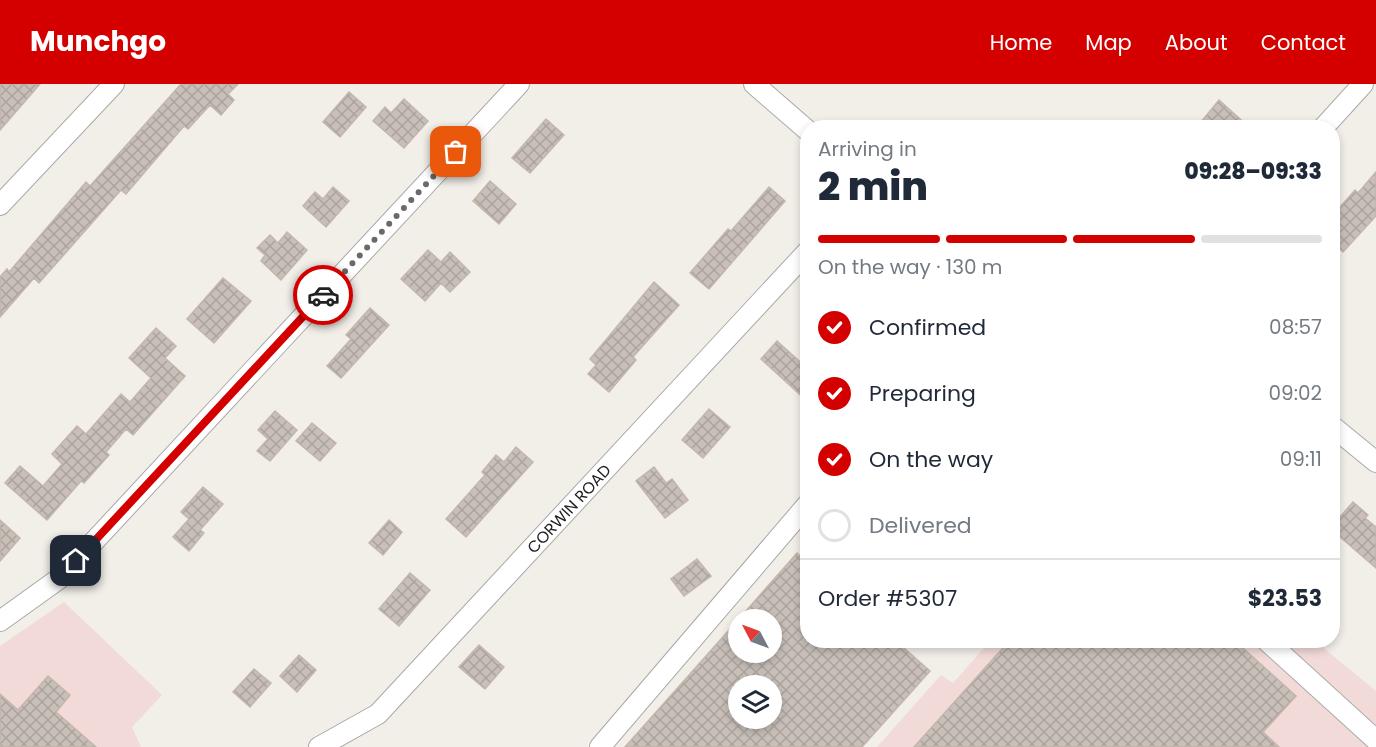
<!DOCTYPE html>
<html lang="en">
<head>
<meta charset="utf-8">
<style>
	:root { --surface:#fff; --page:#f2f2f3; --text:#1f2937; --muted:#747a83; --line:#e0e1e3; --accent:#d40000 }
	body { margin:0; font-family:Poppins,sans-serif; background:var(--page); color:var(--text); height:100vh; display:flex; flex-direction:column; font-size:22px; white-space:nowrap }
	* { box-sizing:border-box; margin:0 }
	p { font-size:20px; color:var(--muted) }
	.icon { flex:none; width:33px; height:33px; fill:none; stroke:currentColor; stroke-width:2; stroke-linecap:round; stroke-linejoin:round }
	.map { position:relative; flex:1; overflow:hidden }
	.details { position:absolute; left:800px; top:36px; width:540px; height:528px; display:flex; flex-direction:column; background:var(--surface); border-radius:24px; box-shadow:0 3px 9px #0003 }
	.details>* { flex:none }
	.needle { width:39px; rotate:311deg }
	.controls { position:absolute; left:728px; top:525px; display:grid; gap:12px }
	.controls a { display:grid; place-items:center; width:54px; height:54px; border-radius:50%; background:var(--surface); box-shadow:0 3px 9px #0003; font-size:30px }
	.pin { position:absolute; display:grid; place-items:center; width:51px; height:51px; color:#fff; margin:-26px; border-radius:12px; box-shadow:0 3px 9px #0006 }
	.courier { position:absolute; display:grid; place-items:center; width:60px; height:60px; margin:-30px; border:4px solid #d40000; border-radius:50%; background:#fff; color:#222; box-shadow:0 2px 8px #0007 }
	.headline em { font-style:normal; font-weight:800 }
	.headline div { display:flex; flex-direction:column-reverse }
	.headline { display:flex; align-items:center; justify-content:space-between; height:102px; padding:0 18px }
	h1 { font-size:39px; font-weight:800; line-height:45px }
	.bar { display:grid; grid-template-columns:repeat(4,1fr); gap:9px 6px; align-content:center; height:72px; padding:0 18px }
	.bar i { height:8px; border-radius:4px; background:var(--line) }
	.bar .current { background:var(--accent) }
	.bar p { grid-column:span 4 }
	.line { display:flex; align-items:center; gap:15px; padding:0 18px; border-top:2px solid var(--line) }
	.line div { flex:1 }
	ol { padding:0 18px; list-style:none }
	li { display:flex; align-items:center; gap:18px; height:66px }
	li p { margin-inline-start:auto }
	li .icon { padding:6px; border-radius:50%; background:var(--accent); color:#fff; stroke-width:4 }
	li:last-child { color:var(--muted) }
	li i { width:33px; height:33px; border:3px solid var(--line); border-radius:50% }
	header { display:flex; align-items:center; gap:36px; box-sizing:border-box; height:84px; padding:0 30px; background:var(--accent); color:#fff }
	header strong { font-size:28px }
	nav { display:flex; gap:33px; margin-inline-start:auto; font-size:21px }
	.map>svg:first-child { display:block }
</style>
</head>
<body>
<header>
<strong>Munchgo</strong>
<nav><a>Home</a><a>Map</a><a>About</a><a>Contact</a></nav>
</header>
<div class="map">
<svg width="1376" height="663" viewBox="0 0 1376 663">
	<defs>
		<pattern id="building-cross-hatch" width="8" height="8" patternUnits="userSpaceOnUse" patternTransform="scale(1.5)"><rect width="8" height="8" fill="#c7bfb8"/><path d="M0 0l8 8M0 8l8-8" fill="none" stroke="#aba49e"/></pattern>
	</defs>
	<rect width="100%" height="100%" fill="#f2efe9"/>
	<!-- commercial -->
	<path fill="#f2dad9" d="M64 518 162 611 132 643 141 663H0V562Z
		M990 557H1315L1376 607V663H877L941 591 953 599Z"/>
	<!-- building -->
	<path fill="url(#building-cross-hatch)" stroke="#c4b6ab" stroke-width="1.5" fill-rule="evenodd" d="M0 0H40L0 46Z
		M181 0H238L228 10 234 16 221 31 210 21 188 45 184 42 126 110 121 106 39 199 34 194 0 233V193L7 185 9 188 86 98 90 102Z
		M349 8 366 23 340 53 323 38Z
		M404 15 428 37 404 64 373 37 385 23 391 29Z
		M1219 16 1250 44H1196Z
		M546 35 564 51 530 89 512 74Z
		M1376 88V132L1343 168 1332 158V132L1355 106 1358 109Z
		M490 97 516 120 499 140 473 117Z
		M333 103 349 117 326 143 303 122 315 108 323 115Z
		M769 103 785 117 709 205 690 189 728 145 731 147Z
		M287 148 307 166 281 196 261 177 265 171 257 164 270 151 278 159Z
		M428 166 441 178 450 168 470 188 450 208 441 199 425 217 401 195Z
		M223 194 251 217 214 259 187 235Z
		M654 198 679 221 633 273 636 276 609 308 588 290 596 281 590 275Z
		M370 224 389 241 341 294 327 282 351 255 346 251Z
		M156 244 176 262 165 274 185 292 133 351 126 345 106 368 109 371 84 399 81 397 47 436 5 399 20 382 43 402 62 380 52 370 77 342 86 350 121 310 130 318 151 294 129 274Z
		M777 257 807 284V317L761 275Z
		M709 325 730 343 703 374 682 356Z
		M275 327 297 346 270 377 257 367 268 355 258 346Z
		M312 339 336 359 320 377 296 357Z
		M516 363 533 378 466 453 446 435 485 391 482 388 496 371 504 378Z
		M654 383 666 399 672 395 688 416 665 434 636 397Z
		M203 403 223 420 200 446 204 449 189 467 173 453 189 435 181 428Z
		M1353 418 1368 431 1365 434 1376 443V484L1332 446V442Z
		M0 436 20 454 0 477Z
		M389 436 402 448 383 471 369 459Z
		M797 469 807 478V556H895L930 587 862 663H625L738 536V568H771V536H738ZM738 602H771V634H738Z
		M697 475 711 492 684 512 671 495Z
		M410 489 430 506 399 542 379 525Z
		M1010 556H1234L1296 612 1263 648 1279 663H914Z
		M479 561 504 583 485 605 459 583Z
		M299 571 316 586 297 608 280 592Z
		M254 585 271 599 250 623 233 608Z
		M48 592 70 611 56 628 96 663H0V610L18 626Z"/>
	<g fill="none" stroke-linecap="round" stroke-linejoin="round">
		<!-- minor casing -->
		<g stroke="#a9a9a9" stroke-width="22">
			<g id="minor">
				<path d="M754 0 807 46"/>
				<path d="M1323 44 1363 0"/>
				<path d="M0 121 114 0"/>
				<path d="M1332 342 1376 378"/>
				<path d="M0 537 60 494 519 0"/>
				<path d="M1266 556 1376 656"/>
				<path id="s1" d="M319 663 378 630 807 168"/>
				<path d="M600 663 807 421"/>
			</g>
		</g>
		<!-- minor -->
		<use href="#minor" stroke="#fff" stroke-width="20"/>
	</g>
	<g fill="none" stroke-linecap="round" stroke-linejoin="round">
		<!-- done -->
		<path stroke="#6b6a68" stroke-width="6" stroke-dasharray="0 10.8" d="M323 211 456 68"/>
		<!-- route -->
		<path stroke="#d40000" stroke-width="8" d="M76 477 323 211"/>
	</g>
	<g text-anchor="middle" stroke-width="4.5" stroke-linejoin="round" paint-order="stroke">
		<!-- street labels -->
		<g font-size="16" fill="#222" stroke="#fff">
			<text dy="6" stroke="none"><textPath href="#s1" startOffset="348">CORWIN ROAD</textPath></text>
		</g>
	</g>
</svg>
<div class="controls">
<a><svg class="needle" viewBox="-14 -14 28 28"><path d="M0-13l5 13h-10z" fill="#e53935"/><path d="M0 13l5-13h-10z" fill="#747a83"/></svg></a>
<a><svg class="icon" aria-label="layers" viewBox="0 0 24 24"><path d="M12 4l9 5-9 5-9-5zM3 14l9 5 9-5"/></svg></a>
</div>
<div class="pin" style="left:456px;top:68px;background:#ea580c"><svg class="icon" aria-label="bag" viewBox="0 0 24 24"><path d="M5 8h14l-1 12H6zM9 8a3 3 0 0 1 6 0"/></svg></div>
<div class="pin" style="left:76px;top:477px;background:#1f2937"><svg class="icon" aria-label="home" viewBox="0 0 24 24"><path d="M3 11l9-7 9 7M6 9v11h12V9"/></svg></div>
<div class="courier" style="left:323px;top:211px"><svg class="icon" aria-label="car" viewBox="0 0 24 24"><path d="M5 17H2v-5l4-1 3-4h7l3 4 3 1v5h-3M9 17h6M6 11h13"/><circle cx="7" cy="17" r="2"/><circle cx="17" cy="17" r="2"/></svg></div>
<section class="details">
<div class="headline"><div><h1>2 min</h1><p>Arriving in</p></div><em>09:28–09:33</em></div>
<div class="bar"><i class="current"></i><i class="current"></i><i class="current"></i><i></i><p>On the way · 130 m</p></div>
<ol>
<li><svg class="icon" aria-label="check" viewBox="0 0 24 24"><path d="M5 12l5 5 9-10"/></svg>Confirmed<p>08:57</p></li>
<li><svg class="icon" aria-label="check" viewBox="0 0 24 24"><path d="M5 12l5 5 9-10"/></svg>Preparing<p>09:02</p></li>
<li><svg class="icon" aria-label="check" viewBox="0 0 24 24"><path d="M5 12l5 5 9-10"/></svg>On the way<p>09:11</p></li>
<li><i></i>Delivered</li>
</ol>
<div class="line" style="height:78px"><div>Order #5307</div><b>$23.53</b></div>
</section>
</div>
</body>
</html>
